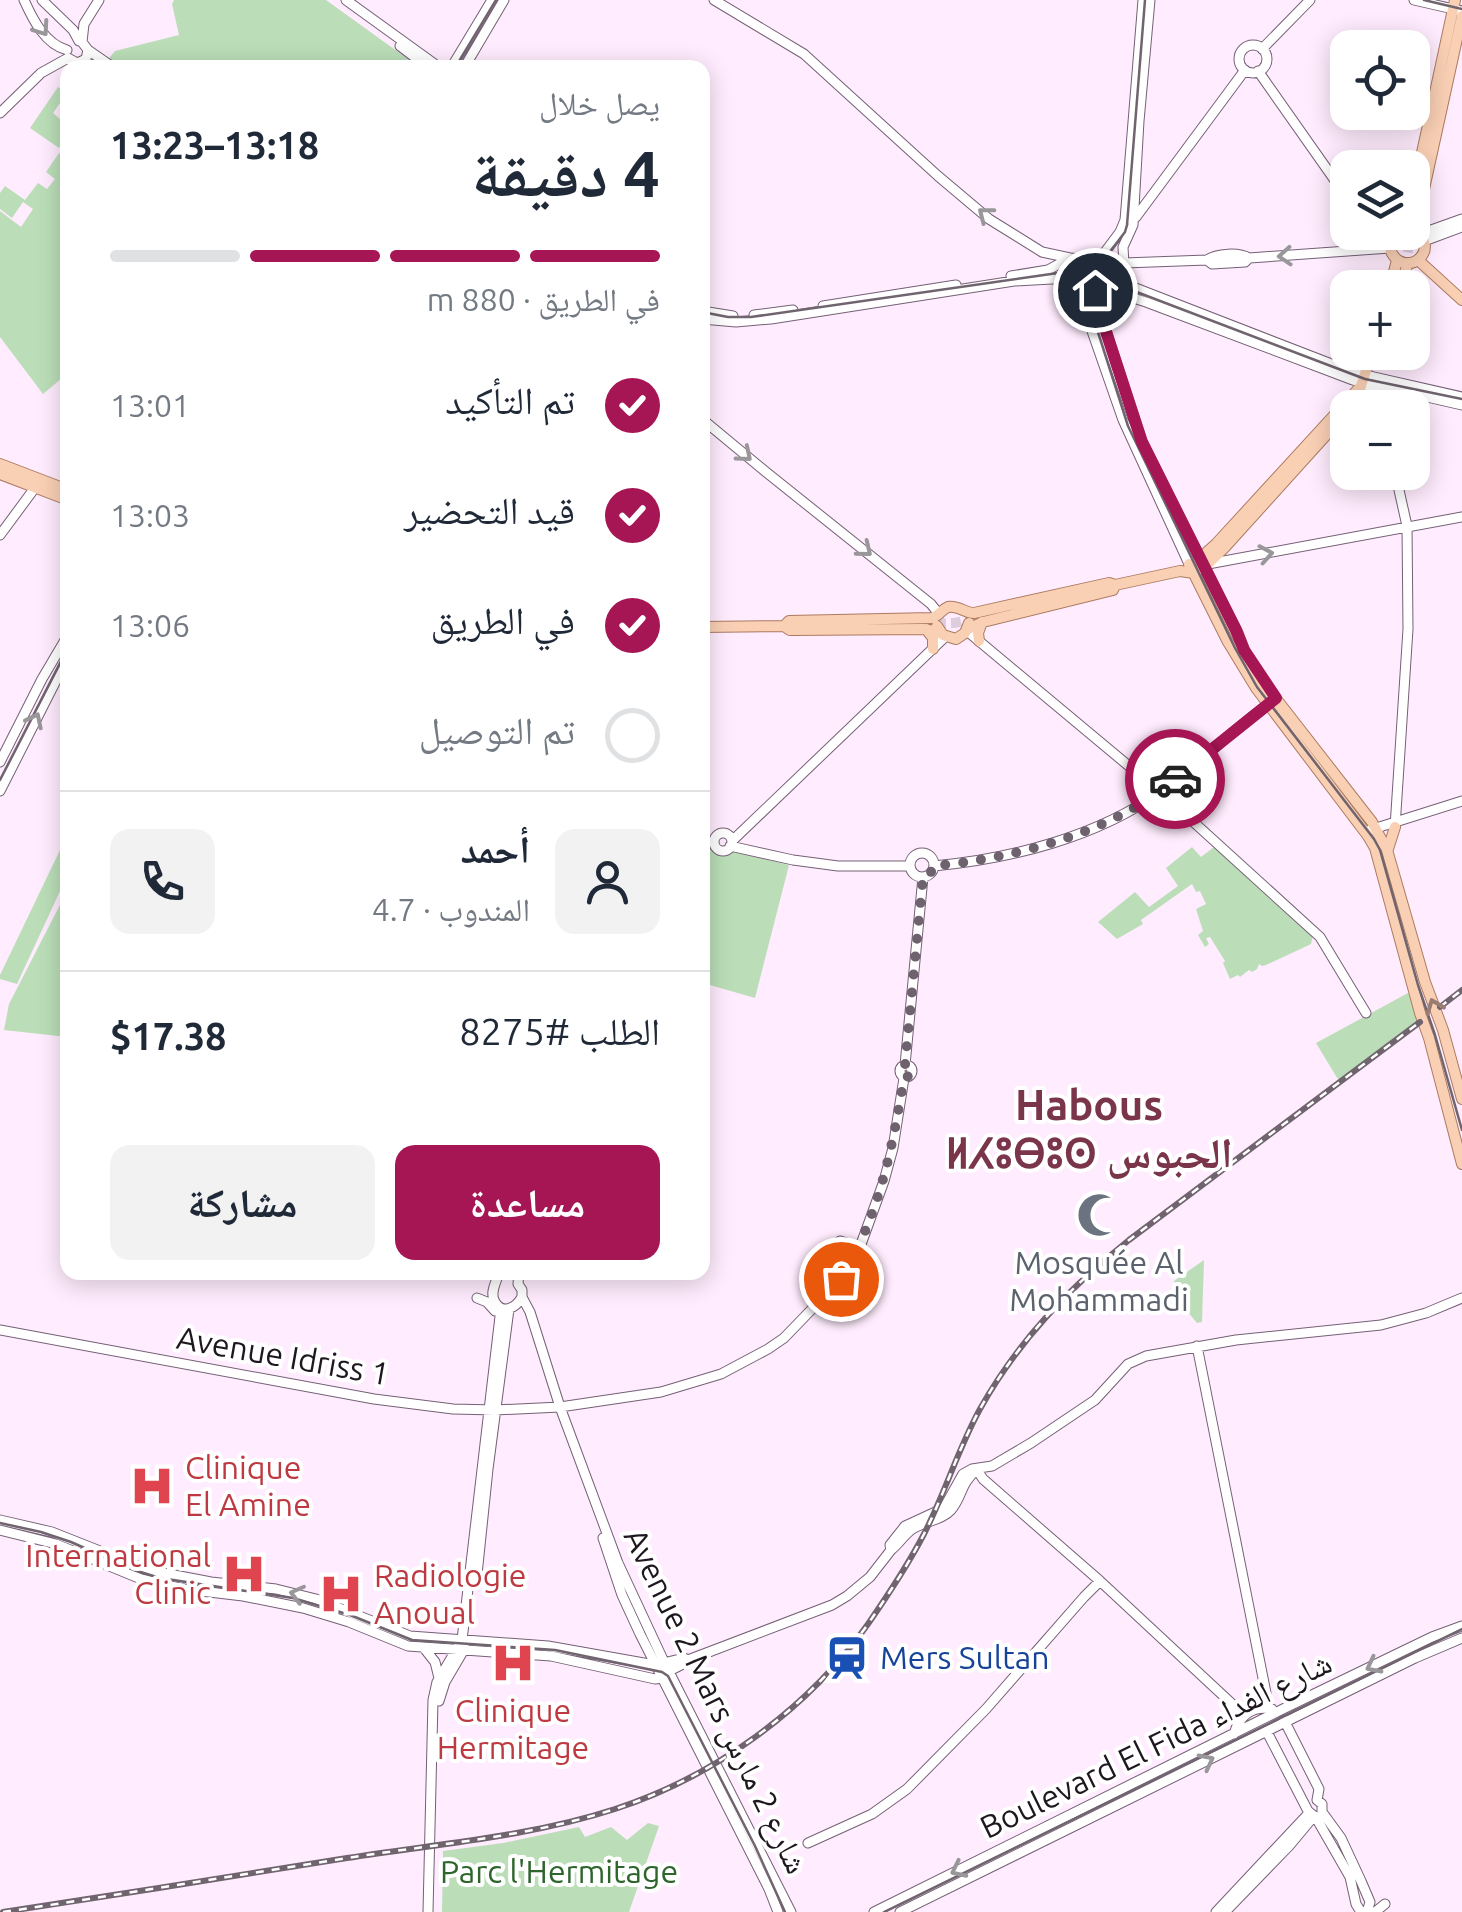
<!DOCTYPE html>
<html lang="ar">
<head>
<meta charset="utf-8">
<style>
	:root { --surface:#fff; --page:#f2f2f3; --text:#1f2937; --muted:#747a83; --line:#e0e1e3; --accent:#a61655 }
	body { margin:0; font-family:Ubuntu,"Noto Naskh Arabic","Noto Sans Tifinagh",sans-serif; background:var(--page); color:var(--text); direction:rtl; height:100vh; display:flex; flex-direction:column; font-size:38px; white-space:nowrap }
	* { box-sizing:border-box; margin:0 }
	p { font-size:32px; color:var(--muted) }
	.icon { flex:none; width:55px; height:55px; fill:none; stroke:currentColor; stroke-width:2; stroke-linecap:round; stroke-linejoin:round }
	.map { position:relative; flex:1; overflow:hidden; direction:ltr }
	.drawer { position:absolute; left:60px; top:60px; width:650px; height:1220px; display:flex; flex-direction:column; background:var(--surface); border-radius:20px; box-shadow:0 5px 25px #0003; direction:rtl }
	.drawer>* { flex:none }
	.tools { position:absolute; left:1330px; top:30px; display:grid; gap:20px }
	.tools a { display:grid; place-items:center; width:100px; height:100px; border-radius:20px; background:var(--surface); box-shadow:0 5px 25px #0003; font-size:50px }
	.pin { position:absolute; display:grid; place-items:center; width:85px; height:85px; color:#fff; margin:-42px; border:5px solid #fff; border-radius:50%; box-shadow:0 2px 10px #0007 }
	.courier { position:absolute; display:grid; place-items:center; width:100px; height:100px; margin:-50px; border:8px solid #a61655; border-radius:50%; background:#fff; color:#222; box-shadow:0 2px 12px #0007 }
	.headline em { font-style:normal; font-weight:700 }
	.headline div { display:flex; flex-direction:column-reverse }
	.headline { display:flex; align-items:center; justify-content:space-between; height:170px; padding:0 50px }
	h1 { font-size:65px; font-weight:700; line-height:75px }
	.bar { display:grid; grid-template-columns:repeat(4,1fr); gap:15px 10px; align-content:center; height:120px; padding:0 50px }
	.bar i { height:12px; border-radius:8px; background:var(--line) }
	.bar .on { background:var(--accent) }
	.bar p { grid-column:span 4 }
	.line { display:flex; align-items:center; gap:25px; padding:0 50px; border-top:2px solid var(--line) }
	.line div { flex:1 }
	.round { display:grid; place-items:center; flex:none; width:105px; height:105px; border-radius:20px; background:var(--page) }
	ol { padding:0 50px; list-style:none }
	li { display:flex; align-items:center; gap:30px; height:110px }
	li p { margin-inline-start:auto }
	li .icon { padding:10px; border-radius:50%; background:var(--accent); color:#fff; stroke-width:4 }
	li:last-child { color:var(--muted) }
	li i { width:55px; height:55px; border:5px solid var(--line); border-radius:50% }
	.primary-button { display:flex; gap:20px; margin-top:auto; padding:20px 50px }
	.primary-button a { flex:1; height:115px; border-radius:20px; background:var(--accent); color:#fff; font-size:40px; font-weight:700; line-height:115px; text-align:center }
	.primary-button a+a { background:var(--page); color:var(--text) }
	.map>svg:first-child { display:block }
</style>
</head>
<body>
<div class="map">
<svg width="1462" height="1912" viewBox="0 0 1462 1912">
	<rect width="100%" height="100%" fill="#ffecfe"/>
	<!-- green -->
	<path fill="#bbdeb8" d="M174 0H326L419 67 101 68 115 51 179 35 172 4Z
		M58 87 67 93 53 113 67 125V136L59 148 30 128Z
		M59 153 68 158 67 374 43 394 0 337V211L21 227 33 209 23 202 12 218 0 209V193L5 186 25 200 38 183 47 189 55 179 46 172Z
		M702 845 712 847 719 853 730 851 789 865 755 998 703 983Z
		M67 847V876L17 984 0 979V975L61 848Z
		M1192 847 1201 857 1214 847 1244 874 1246 873 1313 935 1311 944 1266 965 1262 966 1259 964 1257 969 1252 972 1249 970 1240 977 1238 975 1230 979 1223 963 1225 961 1210 937 1206 938 1209 944 1205 947 1198 935 1203 931 1196 909 1206 904 1200 891 1196 892 1192 884 1141 920 1143 924 1117 939 1098 922 1135 892 1149 907 1178 886 1166 868Z
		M63 899 68 906 67 1037 4 1030 9 1004Z
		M1408 993 1420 1020 1339 1081 1316 1043Z
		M1204 1260 1202 1322 1197 1323 1182 1305 1187 1299 1174 1281Z
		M648 1823 659 1826 629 1912H442L443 1851 503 1843 579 1827 585 1837 611 1827 627 1840Z"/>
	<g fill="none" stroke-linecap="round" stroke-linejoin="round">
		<!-- primary-tunnel -->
		<path stroke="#dcd" stroke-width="10" stroke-dasharray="10 5" stroke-linecap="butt" d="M1404 267 1414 226
			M1367 382 1378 352
			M921 624 954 623 983 617"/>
		<!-- secondary casing -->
		<g stroke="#756075" stroke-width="11">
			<path id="secondary" d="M24 0C33 20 45 44 67 50
				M42 0 73 30 79 41
				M346 0 440 68
				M714 0 804 54 938 176 989 219 1042 252 1070 258 1124 263 1207 260C1217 253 1239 252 1249 258L1390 248
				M1150 0 1139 121 1133 225 1123 247 1125 284 1352 372 1462 397
				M1414 0 1462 11
				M82 42 84 24 99 0
				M1239 59a14 14 0 1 1 28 0a14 14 0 1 1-28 0Z
				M400 46 429 68
				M1262 49 1310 0
				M88 50 114 68
				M68 58 77 63 86 59 88 50 82 42
				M451 68 492 0
				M464 68 504 0
				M1258 71 1348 199
				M0 113 41 73 68 58
				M1133 219 1136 217 1245 70
				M1420 234 1462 219
				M1424 241 1462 227
				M1070 258 1078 291 1123 420 1189 564
				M1114 259 1097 280 1094 294 1142 442 1200 559
				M1099 260 1120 232 1125 220 1143 0
				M1207 260 1212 264 1245 262 1249 258
				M1011 276 1048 270 1070 258
				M823 306 956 285
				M702 311 733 316
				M754 315 793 310
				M702 319 736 322 771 319 1014 281 1070 278 1146 302 1353 380 1462 405
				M1368 386 1376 408
				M702 419 766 472 931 604 939 614
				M0 535 37 485
				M1208 564 1462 517
				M967 631 1166 797 1320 937 1366 1013
				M0 762 42 679 68 635
				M0 791 68 657
				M1395 827 1408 629 1407 526 1395 472
				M1370 830 1462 801
				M714 842a9 9 0 1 1 18 0a9 9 0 1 1-18 0Z
				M732 841 945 637
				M730 846 793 860 838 866H909
				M910 865a12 12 0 1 1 24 0a12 12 0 1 1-24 0Z
				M934 866C1010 859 1098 837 1161 791 1199 764 1232 730 1270 703
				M900 1071a6 6 0 1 1 12 0a6 6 0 1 1-12 0Z
				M905 1065 923 877
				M840 1241 855 1246
				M499 1272C497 1281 490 1291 494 1300 501 1316 516 1308 522 1297
				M519 1272 518 1284 522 1290V1297L530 1312 560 1407 618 1563 665 1664 791 1912
				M477 1298 487 1302 495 1311
				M0 1330 374 1399 453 1409 495 1410 560 1407 661 1392 721 1374 768 1349 784 1338 841 1279 860 1247 884 1181 893 1148 904 1078
				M1197 1346 1266 1693 1267 1708
				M977 1470 983 1479 1100 1581 1244 1715
				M0 1520 52 1532 148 1570 211 1582 276 1589 316 1599 410 1636 548 1646 655 1665 684 1658 688 1660 832 1605 847 1596 870 1577 891 1550C899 1544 905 1533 914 1528 926 1521 942 1520 951 1510 963 1496 960 1483 977 1470
				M0 1530 56 1544 141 1579 184 1589 243 1596 303 1608 349 1622 408 1646 551 1656 655 1679 663 1678 669 1671 681 1665
				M603 1538 622 1595 640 1634 769 1889 778 1912
				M891 1550 890 1545 905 1526 944 1508 963 1474 972 1469 992 1466 1031 1443 1095 1400 1128 1364 1146 1356 1236 1340 1381 1325 1426 1313 1462 1298
				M476 1584 488 1469 509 1309
				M424 1648 435 1662 439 1678
				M439 1701 445 1682 465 1648
				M1284 1720 1319 1789 1317 1800 1322 1804V1812L1341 1838 1361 1881 1370 1902 1367 1912
				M1267 1732 1308 1811 1314 1816
				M1234 1734C1239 1716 1252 1705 1272 1709
				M1315 1816 1350 1877 1356 1904 1361 1912
				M808 1843 872 1814 907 1789 986 1709 1084 1597 1100 1581
				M428 1912 433 1700 437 1682 462 1640 501 1308
				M874 1912 1283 1709 1432 1637 1462 1626
				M900 1912 1415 1658 1462 1638
				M1216 1912 1309 1813
				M1225 1912 1289 1846 1314 1816
				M1375 1912 1385 1904"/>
		</g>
		<!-- primary casing -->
		<g stroke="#ab7b60" stroke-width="12">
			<path id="primary" d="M1412 199 1455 0
				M1415 230 1462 16
				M1396 232C1391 240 1387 247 1393 255 1408 278 1444 248 1412 229
				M1418 260 1462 300
				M1390 288 1397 260
				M1400 288 1408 263
				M0 464 68 490
				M0 474 68 500
				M1200 559 1238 634 1244 650 1263 682 1372 822 1387 850 1425 982 1443 1030 1462 1099
				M1198 560 1216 544 1361 386 1372 352
				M1189 564 1228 642 1256 688 1368 836 1375 848 1420 1013 1429 1038 1462 1164
				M784 626 789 621 932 618C939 616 941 610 948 607 958 605 965 613 974 613L1109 583 1115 585 1180 571 1194 573 1208 564 1226 546 1348 411
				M937 626 943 635 956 639 965 633 969 623
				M702 627 784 626 790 630 923 629 939 632
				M926 629 933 638V649
				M968 629 983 622 1113 590 1115 585
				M979 641 978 633 982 622
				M1388 849 1395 827"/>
		</g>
		<!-- secondary -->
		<use href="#secondary" stroke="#fff" stroke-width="9"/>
		<!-- primary -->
		<use href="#primary" stroke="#fad0b5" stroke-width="10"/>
		<!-- tram -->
		<path stroke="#70646f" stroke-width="2.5" d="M1145 0 1127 225 1125 232 1092 275 1087 288 1088 301 1128 426 1235 648 1257 687 1374 839 1380 850 1418 985 1435 1035 1462 1130
			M1424 0 1462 9
			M455 68 496 0
			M702 312 728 317H751L1072 271 1092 275 1365 379 1462 399
			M0 780 68 648
			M0 1523 41 1532 71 1542 134 1570 160 1578 293 1598 350 1615 412 1640 555 1650 662 1672 668 1676 755 1846 785 1912
			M884 1912 1462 1629"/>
		<!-- rail casing -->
		<g stroke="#70646f" stroke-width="6">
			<path id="rail" d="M1440 1007 1462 990
				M3 1912C118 1895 232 1876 347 1858 436 1844 529 1837 615 1809 714 1777 808 1709 868 1624 888 1595 908 1565 924 1534 945 1493 958 1449 980 1409 1018 1341 1069 1288 1129 1240L1420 1022"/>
		</g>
		<!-- rail -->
		<use href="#rail" stroke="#fff" stroke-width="2.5" stroke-dasharray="8" stroke-linecap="butt"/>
	</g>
	<!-- one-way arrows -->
	<defs><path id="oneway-chevron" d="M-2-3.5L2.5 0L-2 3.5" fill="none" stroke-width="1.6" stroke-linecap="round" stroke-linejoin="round" transform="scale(2.5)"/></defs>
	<g stroke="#9a979a">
		<use href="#oneway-chevron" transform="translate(42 29) rotate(55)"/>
		<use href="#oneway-chevron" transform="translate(985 214) rotate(-142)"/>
		<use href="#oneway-chevron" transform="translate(1285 256) rotate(176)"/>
		<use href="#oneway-chevron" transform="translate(745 455) rotate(40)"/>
		<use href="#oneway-chevron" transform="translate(865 550) rotate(39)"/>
		<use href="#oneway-chevron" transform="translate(1266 554) rotate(-10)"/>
		<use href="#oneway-chevron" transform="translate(35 720) rotate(-64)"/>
		<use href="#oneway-chevron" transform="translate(297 1594) rotate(-166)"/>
		<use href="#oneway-chevron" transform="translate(1373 1666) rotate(153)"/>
		<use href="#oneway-chevron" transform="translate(1207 1761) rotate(-27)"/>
		<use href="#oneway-chevron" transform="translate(958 1870) rotate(154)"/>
	</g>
	<use stroke="#977d72" href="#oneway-chevron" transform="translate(1434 1006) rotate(-111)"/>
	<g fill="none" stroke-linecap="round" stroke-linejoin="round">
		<!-- done -->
		<path stroke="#6d626d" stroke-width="10" stroke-dasharray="0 18" d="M841 1279C879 1216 892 1150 904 1078 910 1077 914 1070 910 1065L905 1064 923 877 930 874 934 866C1015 858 1112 833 1175 779"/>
		<!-- route -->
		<path stroke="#a61655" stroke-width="12" d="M1095 290 1099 310 1142 442 1236 630 1244 650 1276 698 1175 779"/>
	</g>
	<!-- icons -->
	<defs>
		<g id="mosque-bare" transform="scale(3.45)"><path d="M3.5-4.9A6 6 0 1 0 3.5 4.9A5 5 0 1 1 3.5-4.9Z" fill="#6b7280" stroke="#fff" stroke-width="2.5" paint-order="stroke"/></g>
		<g id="hospital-bare" transform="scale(3.45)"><path d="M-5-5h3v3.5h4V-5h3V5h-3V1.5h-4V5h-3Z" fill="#e0444e" stroke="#fff" stroke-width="2.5" paint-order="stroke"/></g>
		<g id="station-bare" transform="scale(3.45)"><path d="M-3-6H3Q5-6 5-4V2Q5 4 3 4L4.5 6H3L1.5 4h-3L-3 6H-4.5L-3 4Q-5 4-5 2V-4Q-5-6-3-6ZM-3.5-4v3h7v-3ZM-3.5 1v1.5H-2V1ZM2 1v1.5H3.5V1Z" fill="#1a4fb4" stroke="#fff" stroke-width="2.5" paint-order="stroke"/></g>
	</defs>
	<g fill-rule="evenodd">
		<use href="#mosque-bare" x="1099" y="1215"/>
		<use href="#hospital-bare" x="152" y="1486"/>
		<use href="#hospital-bare" x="244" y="1574"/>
		<use href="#hospital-bare" x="341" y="1594"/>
		<use href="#station-bare" x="847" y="1658"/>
		<use href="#hospital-bare" x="513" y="1663"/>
	</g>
	<g text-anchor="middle" stroke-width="8" stroke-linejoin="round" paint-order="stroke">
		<!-- worship labels -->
		<g font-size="32" fill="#5b616d" stroke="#fff">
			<text x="1099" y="1274">Mosquée Al<tspan x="1099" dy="37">Mohammadi</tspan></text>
		</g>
		<!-- street labels -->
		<g font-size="32" fill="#1f171f" stroke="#fff">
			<text transform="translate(283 1356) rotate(10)" y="11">Avenue Idriss 1</text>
			<text transform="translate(716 1701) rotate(64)" y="11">Avenue 2 Mars شارع 2 مارس</text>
			<text transform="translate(1156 1745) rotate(-26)" y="11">Boulevard El Fida شارع الفداء</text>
		</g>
		<!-- health labels -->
		<g font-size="32" fill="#be3a42" stroke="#fff" text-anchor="start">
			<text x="185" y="1479">Clinique<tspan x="185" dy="37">El Amine</tspan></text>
			<text x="211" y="1567" text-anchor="end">International<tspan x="211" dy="37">Clinic</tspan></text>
			<text x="374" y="1587">Radiologie<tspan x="374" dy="37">Anoual</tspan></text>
			<text x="513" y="1722" text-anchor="middle">Clinique<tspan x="513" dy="37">Hermitage</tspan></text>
		</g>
		<!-- transit labels -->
		<g font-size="32" fill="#164399" stroke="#fff" text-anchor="start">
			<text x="880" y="1669">Mers Sultan</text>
		</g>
		<!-- park labels -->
		<g font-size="32" fill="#2e652d" stroke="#fff">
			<text x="559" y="1883">Parc l'Hermitage</text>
		</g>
		<!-- district labels -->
		<g font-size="42" font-weight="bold" fill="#7a354b" stroke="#fff">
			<text x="1089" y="1120">Habous<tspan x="1089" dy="48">ⵍⵃⵓⴱⵓⵙ الحبوس</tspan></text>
		</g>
	</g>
</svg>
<div class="tools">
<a><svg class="icon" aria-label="locate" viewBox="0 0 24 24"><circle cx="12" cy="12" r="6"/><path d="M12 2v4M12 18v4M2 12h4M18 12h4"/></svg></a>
<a><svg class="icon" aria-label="layers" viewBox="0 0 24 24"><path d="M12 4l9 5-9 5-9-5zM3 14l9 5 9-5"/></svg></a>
<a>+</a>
<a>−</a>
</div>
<div class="pin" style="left:841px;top:1279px;background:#ea580c"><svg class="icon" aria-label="bag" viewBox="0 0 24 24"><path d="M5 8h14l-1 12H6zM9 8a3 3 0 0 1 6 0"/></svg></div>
<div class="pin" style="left:1095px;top:290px;background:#1f2937"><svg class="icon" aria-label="home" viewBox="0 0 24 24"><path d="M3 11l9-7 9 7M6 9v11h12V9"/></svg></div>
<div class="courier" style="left:1175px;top:779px"><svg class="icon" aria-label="car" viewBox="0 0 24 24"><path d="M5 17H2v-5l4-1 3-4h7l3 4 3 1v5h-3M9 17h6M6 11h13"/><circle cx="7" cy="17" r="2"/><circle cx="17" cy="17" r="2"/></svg></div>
<section class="drawer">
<div class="headline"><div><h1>4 دقيقة</h1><p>يصل خلال</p></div><em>13:18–13:23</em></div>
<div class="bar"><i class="on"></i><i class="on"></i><i class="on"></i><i></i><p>في الطريق · 880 m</p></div>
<ol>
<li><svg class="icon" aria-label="check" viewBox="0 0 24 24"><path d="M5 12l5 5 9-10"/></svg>تم التأكيد<p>13:01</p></li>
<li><svg class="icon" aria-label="check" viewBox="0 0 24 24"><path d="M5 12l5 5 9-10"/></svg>قيد التحضير<p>13:03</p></li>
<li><svg class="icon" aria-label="check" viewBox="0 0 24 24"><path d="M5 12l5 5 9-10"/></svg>في الطريق<p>13:06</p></li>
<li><i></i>تم التوصيل</li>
</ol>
<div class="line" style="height:180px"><a class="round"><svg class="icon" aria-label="person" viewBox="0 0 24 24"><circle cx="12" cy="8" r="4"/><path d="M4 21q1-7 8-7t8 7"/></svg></a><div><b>أحمد</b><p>المندوب · 4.7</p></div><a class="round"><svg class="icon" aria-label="phone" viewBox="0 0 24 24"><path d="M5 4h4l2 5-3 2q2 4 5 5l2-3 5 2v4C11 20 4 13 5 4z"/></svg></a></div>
<div class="line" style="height:130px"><div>الطلب #8275</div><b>$17.38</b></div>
<div class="primary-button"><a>مساعدة</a><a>مشاركة</a></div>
</section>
</div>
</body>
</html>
